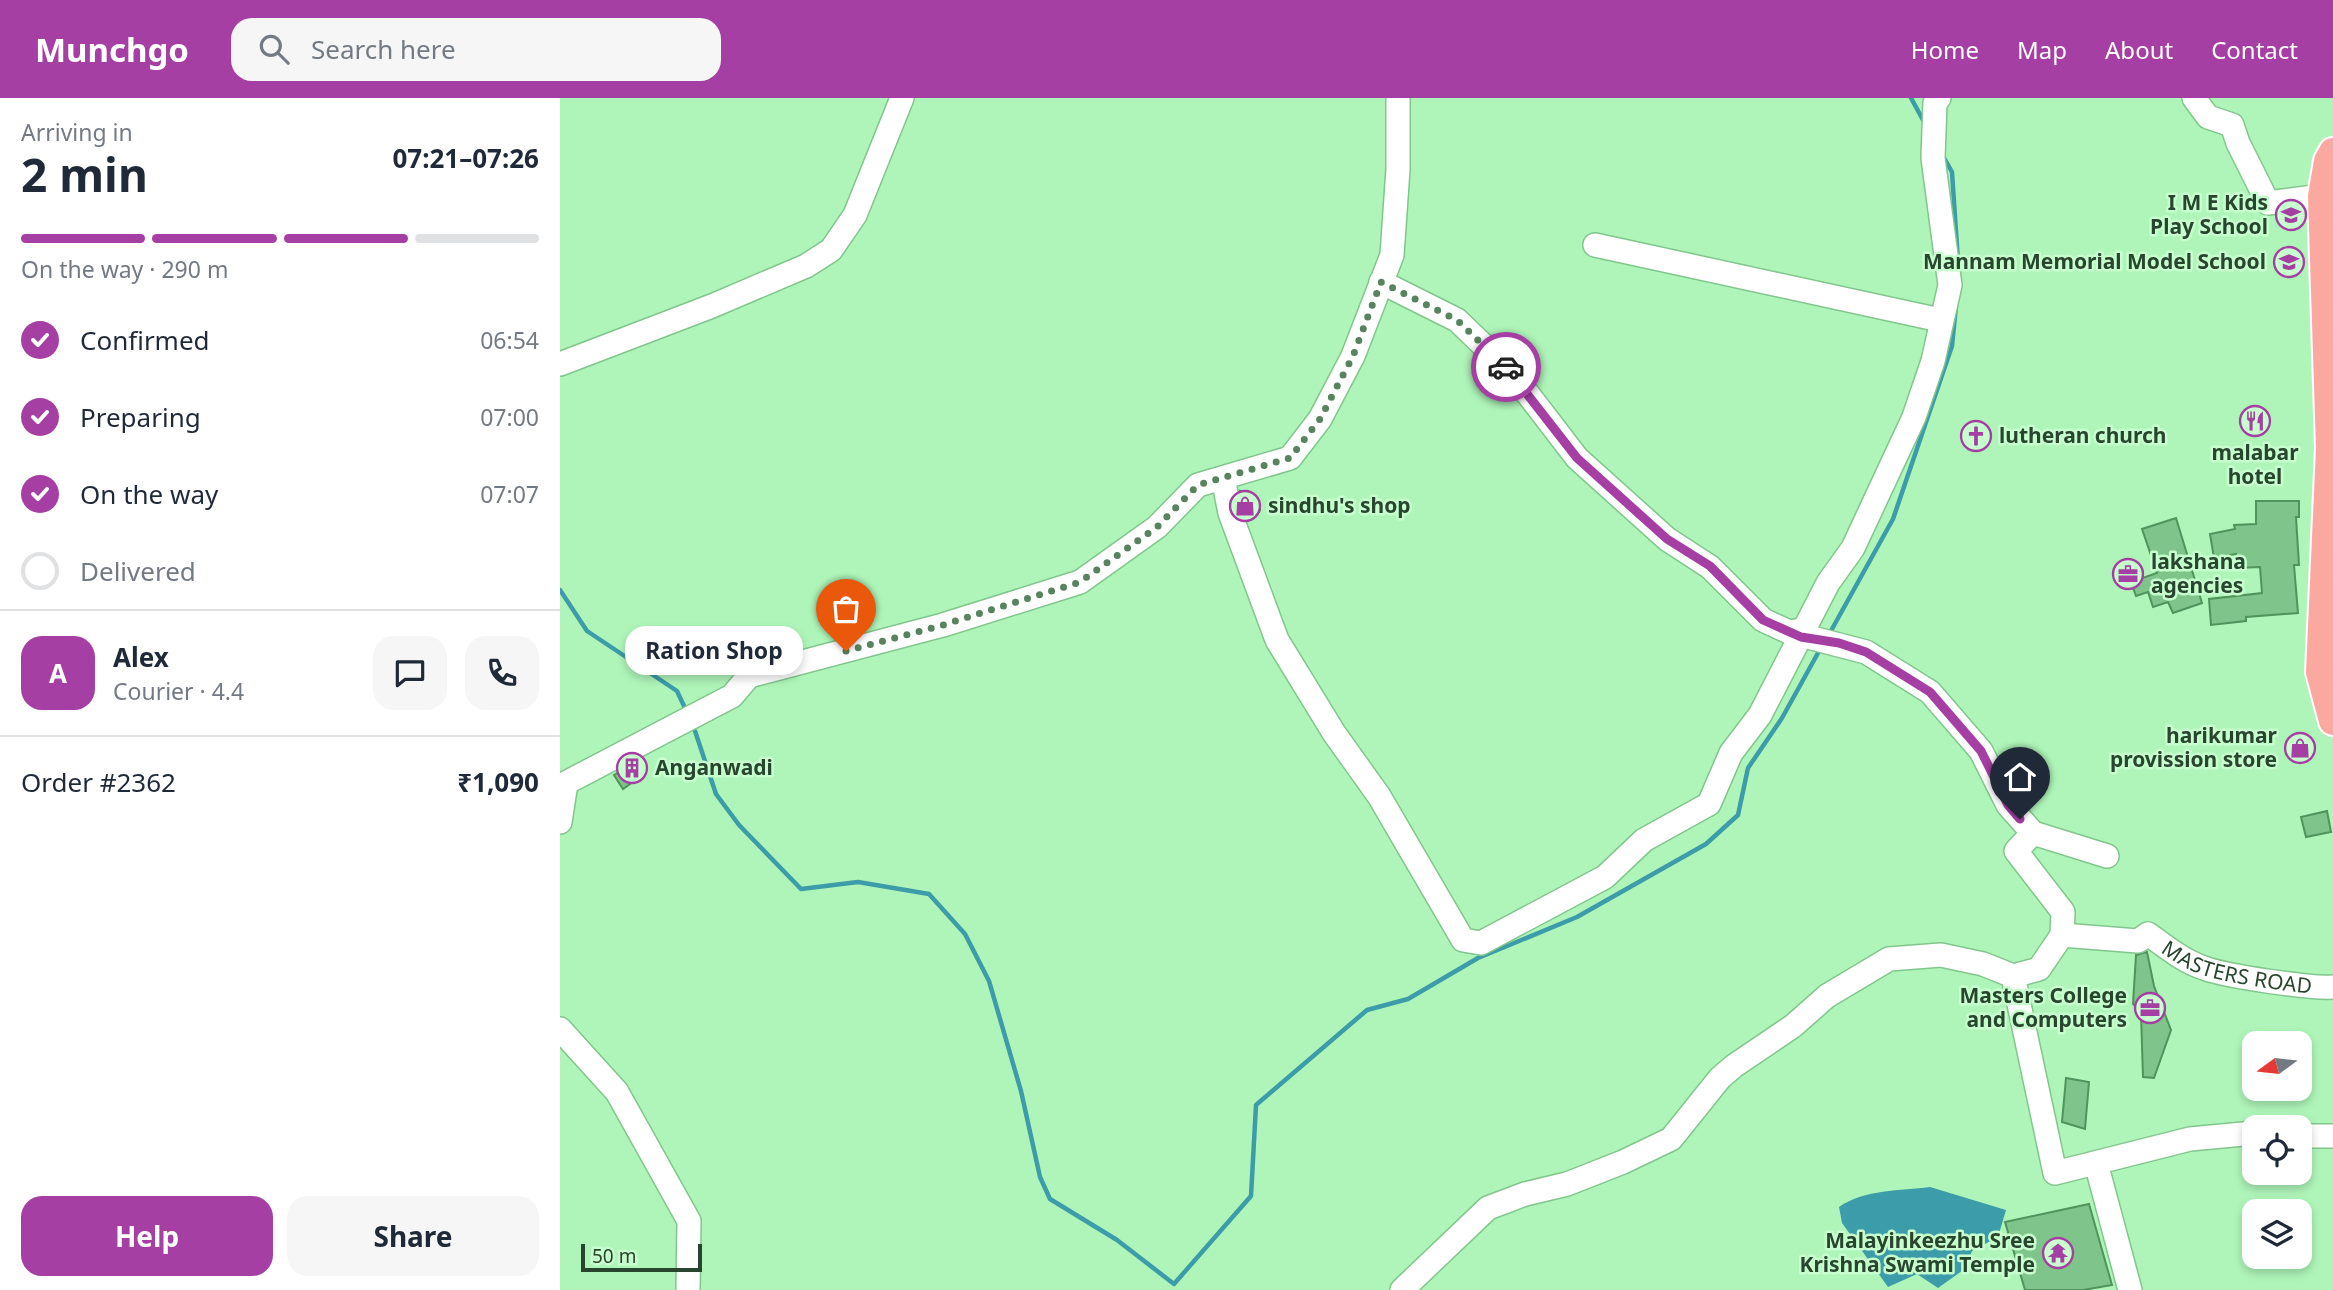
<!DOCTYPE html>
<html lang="en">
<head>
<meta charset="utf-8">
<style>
	:root { --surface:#fff; --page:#f6f6f7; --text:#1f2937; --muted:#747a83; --line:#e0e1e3; --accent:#a53fa3 }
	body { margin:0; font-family:"Noto Sans",sans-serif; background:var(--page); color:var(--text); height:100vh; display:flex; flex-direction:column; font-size:26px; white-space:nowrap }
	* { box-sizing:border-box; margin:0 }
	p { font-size:23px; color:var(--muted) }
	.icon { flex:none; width:38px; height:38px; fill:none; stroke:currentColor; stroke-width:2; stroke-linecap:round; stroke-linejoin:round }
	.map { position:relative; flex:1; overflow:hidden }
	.drawer { display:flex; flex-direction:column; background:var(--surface); width:560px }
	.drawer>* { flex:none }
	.needle { width:46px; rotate:255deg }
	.fabs { position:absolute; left:1682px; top:933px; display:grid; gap:14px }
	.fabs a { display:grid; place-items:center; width:70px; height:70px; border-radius:14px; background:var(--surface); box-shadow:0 4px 10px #0003; font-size:35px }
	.scale { position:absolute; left:21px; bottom:18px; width:121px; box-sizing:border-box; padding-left:7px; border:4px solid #28452d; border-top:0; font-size:19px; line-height:24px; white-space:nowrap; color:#28452d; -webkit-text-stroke:5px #c7ffcf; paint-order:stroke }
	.pin { position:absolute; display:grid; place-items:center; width:60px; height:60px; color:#fff; margin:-72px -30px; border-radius:50% 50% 50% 0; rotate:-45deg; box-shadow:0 0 7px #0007 }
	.pin .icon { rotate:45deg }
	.courier { position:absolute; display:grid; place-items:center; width:70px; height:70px; margin:-35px; border:5px solid #a53fa3; border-radius:50%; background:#fff; color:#222; box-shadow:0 2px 9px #0007 }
	.bubble { position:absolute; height:49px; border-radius:21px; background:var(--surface); box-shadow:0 4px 10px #0003; font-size:23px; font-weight:700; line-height:49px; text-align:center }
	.head em { font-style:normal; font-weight:700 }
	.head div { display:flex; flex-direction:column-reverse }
	.head { display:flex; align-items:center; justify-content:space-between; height:119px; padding:0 21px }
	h1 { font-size:46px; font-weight:700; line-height:52px }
	.bar { display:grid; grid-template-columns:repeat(4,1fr); gap:10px 7px; align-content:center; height:84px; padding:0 21px }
	.bar i { height:9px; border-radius:5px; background:var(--line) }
	.bar .on { background:var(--accent) }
	.bar p { grid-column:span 4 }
	.line { display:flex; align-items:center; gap:18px; padding:0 21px; border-top:2px solid var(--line) }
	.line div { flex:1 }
	.round { display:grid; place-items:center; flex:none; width:74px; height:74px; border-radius:21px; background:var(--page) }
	ol { padding:0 21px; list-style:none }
	li { display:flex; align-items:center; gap:21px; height:77px }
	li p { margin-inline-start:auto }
	li .icon { padding:7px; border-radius:50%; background:var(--accent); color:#fff; stroke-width:4 }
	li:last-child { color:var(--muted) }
	li i { width:38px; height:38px; border:4px solid var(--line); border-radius:50% }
	.primary-button { display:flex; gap:14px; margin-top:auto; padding:14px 21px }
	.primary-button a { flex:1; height:80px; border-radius:21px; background:var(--accent); color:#fff; font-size:28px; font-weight:700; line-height:80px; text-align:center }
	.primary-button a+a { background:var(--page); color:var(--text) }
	header { display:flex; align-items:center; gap:42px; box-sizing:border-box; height:98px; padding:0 35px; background:var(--accent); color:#fff }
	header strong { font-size:33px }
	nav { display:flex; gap:38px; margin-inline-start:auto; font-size:24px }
	.search { width:490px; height:63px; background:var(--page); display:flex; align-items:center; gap:18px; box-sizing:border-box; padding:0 24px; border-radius:21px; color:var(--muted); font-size:26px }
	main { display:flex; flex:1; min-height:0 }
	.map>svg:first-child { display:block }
</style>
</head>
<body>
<header>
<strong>Munchgo</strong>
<div class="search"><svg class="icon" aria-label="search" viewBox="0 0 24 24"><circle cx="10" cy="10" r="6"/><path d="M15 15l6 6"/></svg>Search here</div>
<nav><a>Home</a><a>Map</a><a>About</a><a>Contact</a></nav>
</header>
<main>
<section class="drawer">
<div class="head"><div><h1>2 min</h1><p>Arriving in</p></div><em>07:21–07:26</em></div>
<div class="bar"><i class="on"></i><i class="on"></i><i class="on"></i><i></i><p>On the way · 290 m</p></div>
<ol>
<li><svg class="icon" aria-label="check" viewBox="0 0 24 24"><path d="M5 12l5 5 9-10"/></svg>Confirmed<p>06:54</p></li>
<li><svg class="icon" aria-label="check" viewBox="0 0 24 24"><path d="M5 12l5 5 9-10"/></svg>Preparing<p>07:00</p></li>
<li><svg class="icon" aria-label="check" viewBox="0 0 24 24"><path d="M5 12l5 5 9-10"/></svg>On the way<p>07:07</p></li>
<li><i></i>Delivered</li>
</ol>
<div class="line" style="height:126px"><b class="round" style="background:var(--accent);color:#fff">A</b><div><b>Alex</b><p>Courier · 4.4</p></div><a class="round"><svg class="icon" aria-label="chat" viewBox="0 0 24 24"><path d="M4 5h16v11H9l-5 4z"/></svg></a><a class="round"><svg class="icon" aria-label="phone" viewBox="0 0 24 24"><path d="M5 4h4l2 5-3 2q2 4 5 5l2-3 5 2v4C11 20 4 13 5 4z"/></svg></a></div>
<div class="line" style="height:91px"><div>Order #2362</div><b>₹1,090</b></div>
<div class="primary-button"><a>Help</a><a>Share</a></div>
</section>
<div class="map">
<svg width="1773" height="1192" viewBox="0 0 1773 1192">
	<rect width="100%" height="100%" fill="#aff5b9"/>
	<!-- water -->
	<path fill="#3d9ca9" d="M1370 1089 1446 1112 1438 1139 1412 1153 1406 1170 1378 1190 1357 1176 1328 1189 1282 1125 1279 1109C1305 1091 1340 1093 1370 1089Z"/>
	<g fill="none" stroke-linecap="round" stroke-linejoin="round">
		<!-- stream -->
		<path stroke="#3d9ca9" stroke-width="4.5" d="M1351 0 1363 22
			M1383 58 1392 74 1399 178
			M0 492 27 533 117 593 124 608
			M1272 531 1333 421 1392 248 1396 208
			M135 633 156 696 179 727 241 791 298 784 369 796 405 836 429 883 461 993 480 1079 490 1101 557 1142 614 1186 691 1098 696 1007 807 912 848 901 918 860 1017 819 1146 746 1178 717 1188 670 1222 620 1258 555"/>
	</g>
	<!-- building -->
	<path fill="#7fc48a" stroke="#50935c" stroke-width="2" d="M680 393 696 399 700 412 697 417 687 421Z
		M1696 403H1739V419H1736L1739 467H1734L1738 515 1686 519V523L1651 527 1649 501 1702 495 1700 469 1677 470 1676 456 1654 460 1650 436 1675 431 1674 427 1696 426Z
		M1616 420 1642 505 1613 515 1608 504 1593 509 1588 494 1576 498 1571 484 1597 475 1582 431Z
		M77 664 81 678 63 691 54 677Z
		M1767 713 1771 734 1746 739 1741 719Z
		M1587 854 1594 888 1611 932 1594 980 1583 979 1581 915 1573 906 1576 857Z
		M1506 980 1529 984 1525 1031 1502 1024Z
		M1529 1106 1552 1187 1523 1192H1465L1445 1124Z"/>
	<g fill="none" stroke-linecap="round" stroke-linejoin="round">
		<!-- minor casing -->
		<g stroke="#81c68c" stroke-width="26">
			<g id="minor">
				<path d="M1634 0 1648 19 1672 27 1678 45 1708 105 1762 98"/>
				<path d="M1035 147 1380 222"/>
				<path d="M821 184 897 222 951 274 1017 360 1107 441 1150 469 1203 522 1229 534 1242 532"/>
				<path d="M0 266 152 208 246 168 271 152 295 117 342 0"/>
				<path d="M663 380 670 415 717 542 774 635 819 698 903 842 921 845 1045 779 1084 742 1149 706 1171 655 1200 617 1268 485 1293 450 1354 319 1373 263 1390 187 1373 60 1375 5 1379 0"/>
				<path d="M0 688 172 598 189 578 383 527 520 484 597 429 638 387 730 360 760 321 793 258 832 157 838 71V0"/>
				<path d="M0 724 6 685"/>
				<path d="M1473 735 1547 758"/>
				<path id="s1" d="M1502 837 1578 843 1588 836C1606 849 1623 863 1644 870 1665 878 1752 891 1773 889"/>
				<path d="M1453 878 1495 1075 1630 1041 1694 1035"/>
				<path d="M0 931 57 994 129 1123 128 1192"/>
				<path d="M1740 1038H1773"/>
				<path d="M1536 1065 1570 1192"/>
				<path d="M842 1192 928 1110 965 1096 1007 1086 1063 1064 1111 1041 1160 980 1174 968 1233 928 1267 898 1329 861 1381 857 1423 866 1453 878 1479 871 1502 837 1503 814 1456 753 1473 735 1448 707 1421 653 1370 594 1306 554 1229 534"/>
			</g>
		</g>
		<!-- major casing -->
		<g stroke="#fff" stroke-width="32">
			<path id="major" d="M1773 54 1768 63 1762 98 1770 350 1760 574 1773 623"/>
		</g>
		<!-- minor -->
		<use href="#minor" stroke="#fff" stroke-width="23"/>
		<!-- major -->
		<use href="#major" stroke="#fba9a0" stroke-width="28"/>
	</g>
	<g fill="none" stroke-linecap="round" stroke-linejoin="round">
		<!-- done -->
		<path stroke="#57835e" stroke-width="7" stroke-dasharray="0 12.6" d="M286 553 383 527 520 484 597 429 638 387 730 360 760 321 793 258 821 184 897 222 946 269"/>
		<!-- route -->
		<path stroke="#a53fa3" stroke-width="9" d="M946 269 1017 360 1107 441 1150 468 1203 522 1241 539 1279 545 1306 554 1370 594 1421 653 1448 707 1460 721"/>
	</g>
	<!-- icons -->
	<defs>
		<g id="school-ring" transform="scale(1.575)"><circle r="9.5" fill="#c7ffcf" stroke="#a53fa3" stroke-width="1.5"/><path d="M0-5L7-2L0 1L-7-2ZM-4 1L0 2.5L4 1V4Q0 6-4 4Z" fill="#a53fa3"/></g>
		<g id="restaurant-ring" transform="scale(1.575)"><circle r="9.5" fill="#c7ffcf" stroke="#a53fa3" stroke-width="1.5"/><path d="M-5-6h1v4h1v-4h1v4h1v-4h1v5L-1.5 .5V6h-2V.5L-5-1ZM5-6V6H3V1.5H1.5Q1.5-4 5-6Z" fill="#a53fa3"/></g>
		<g id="church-ring" transform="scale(1.575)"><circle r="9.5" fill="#c7ffcf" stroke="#a53fa3" stroke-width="1.5"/><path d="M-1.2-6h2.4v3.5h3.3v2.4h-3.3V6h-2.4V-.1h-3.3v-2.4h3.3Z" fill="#a53fa3"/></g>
		<g id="shop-ring" transform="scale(1.575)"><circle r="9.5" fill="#c7ffcf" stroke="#a53fa3" stroke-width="1.5"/><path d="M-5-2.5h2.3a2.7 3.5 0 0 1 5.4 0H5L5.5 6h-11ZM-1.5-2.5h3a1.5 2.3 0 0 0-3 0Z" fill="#a53fa3"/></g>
		<g id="office-ring" transform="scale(1.575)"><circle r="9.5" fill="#c7ffcf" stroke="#a53fa3" stroke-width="1.5"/><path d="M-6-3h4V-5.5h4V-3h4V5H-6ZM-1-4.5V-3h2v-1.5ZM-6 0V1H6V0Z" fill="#a53fa3"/></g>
		<g id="building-ring" transform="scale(1.575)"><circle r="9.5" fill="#c7ffcf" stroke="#a53fa3" stroke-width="1.5"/><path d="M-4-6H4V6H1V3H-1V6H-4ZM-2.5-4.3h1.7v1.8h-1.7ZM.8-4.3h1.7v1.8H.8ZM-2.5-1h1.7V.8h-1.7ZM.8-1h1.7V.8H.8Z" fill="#a53fa3"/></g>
		<g id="temple-ring" transform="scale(1.575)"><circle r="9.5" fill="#c7ffcf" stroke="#a53fa3" stroke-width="1.5"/><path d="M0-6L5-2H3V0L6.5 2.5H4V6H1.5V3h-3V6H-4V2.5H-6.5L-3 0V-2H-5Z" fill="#a53fa3"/></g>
	</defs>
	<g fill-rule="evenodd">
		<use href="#school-ring" x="1731" y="117"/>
		<use href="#school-ring" x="1729" y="164"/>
		<use href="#restaurant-ring" x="1695" y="323"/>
		<use href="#church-ring" x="1416" y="338"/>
		<use href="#shop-ring" x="685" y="408"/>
		<use href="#office-ring" x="1568" y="476"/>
		<use href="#shop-ring" x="1740" y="650"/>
		<use href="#building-ring" x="72" y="670"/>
		<use href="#office-ring" x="1590" y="910"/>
		<use href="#temple-ring" x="1498" y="1155"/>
	</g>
	<g text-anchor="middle" stroke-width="5" stroke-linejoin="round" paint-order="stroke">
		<!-- poi labels -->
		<g font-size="21" font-weight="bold" fill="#28452d" stroke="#c7ffcf" text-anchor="end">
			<text x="1708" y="112">I M E Kids<tspan x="1708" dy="24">Play School</tspan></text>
			<text x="1706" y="171">Mannam Memorial Model School</text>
			<text x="1439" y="345" text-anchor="start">lutheran church</text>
			<text x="1695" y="362" text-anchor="middle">malabar<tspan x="1695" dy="24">hotel</tspan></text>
			<text x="708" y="415" text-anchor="start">sindhu's shop</text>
			<text x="1591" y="471" text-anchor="start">lakshana<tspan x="1591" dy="24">agencies</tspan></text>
			<text x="1717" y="645">harikumar<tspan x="1717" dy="24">provission store</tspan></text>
			<text x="95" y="677" text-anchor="start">Anganwadi</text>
			<text x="1567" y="905">Masters College<tspan x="1567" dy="24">and Computers</tspan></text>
			<text x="1475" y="1150">Malayinkeezhu Sree<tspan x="1475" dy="24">Krishna Swami Temple</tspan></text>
		</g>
		<!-- street labels -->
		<g font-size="21" fill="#28452d" stroke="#c7ffcf">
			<text dy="7" stroke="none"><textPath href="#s1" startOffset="186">MASTERS ROAD</textPath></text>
		</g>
	</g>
</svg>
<div class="fabs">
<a><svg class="needle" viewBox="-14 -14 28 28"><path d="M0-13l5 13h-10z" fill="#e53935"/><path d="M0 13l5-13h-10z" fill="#747a83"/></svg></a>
<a><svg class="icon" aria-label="locate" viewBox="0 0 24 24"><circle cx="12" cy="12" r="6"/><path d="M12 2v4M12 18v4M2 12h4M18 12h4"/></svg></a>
<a><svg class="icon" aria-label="layers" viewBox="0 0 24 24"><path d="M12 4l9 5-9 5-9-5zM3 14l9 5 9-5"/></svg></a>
</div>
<div class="scale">50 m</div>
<div class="pin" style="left:286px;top:553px;background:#ea580c"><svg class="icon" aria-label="bag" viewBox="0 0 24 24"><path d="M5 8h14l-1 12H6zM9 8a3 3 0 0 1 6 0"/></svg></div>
<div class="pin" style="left:1460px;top:721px;background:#1f2937"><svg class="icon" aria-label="home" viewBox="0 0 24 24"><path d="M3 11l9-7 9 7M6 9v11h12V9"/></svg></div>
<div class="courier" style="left:946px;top:269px"><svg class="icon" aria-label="car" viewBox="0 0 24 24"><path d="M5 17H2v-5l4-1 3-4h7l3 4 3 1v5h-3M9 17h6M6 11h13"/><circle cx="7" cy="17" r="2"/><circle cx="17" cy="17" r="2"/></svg></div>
<div class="bubble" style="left:65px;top:528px;width:178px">Ration Shop</div>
</div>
</main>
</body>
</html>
